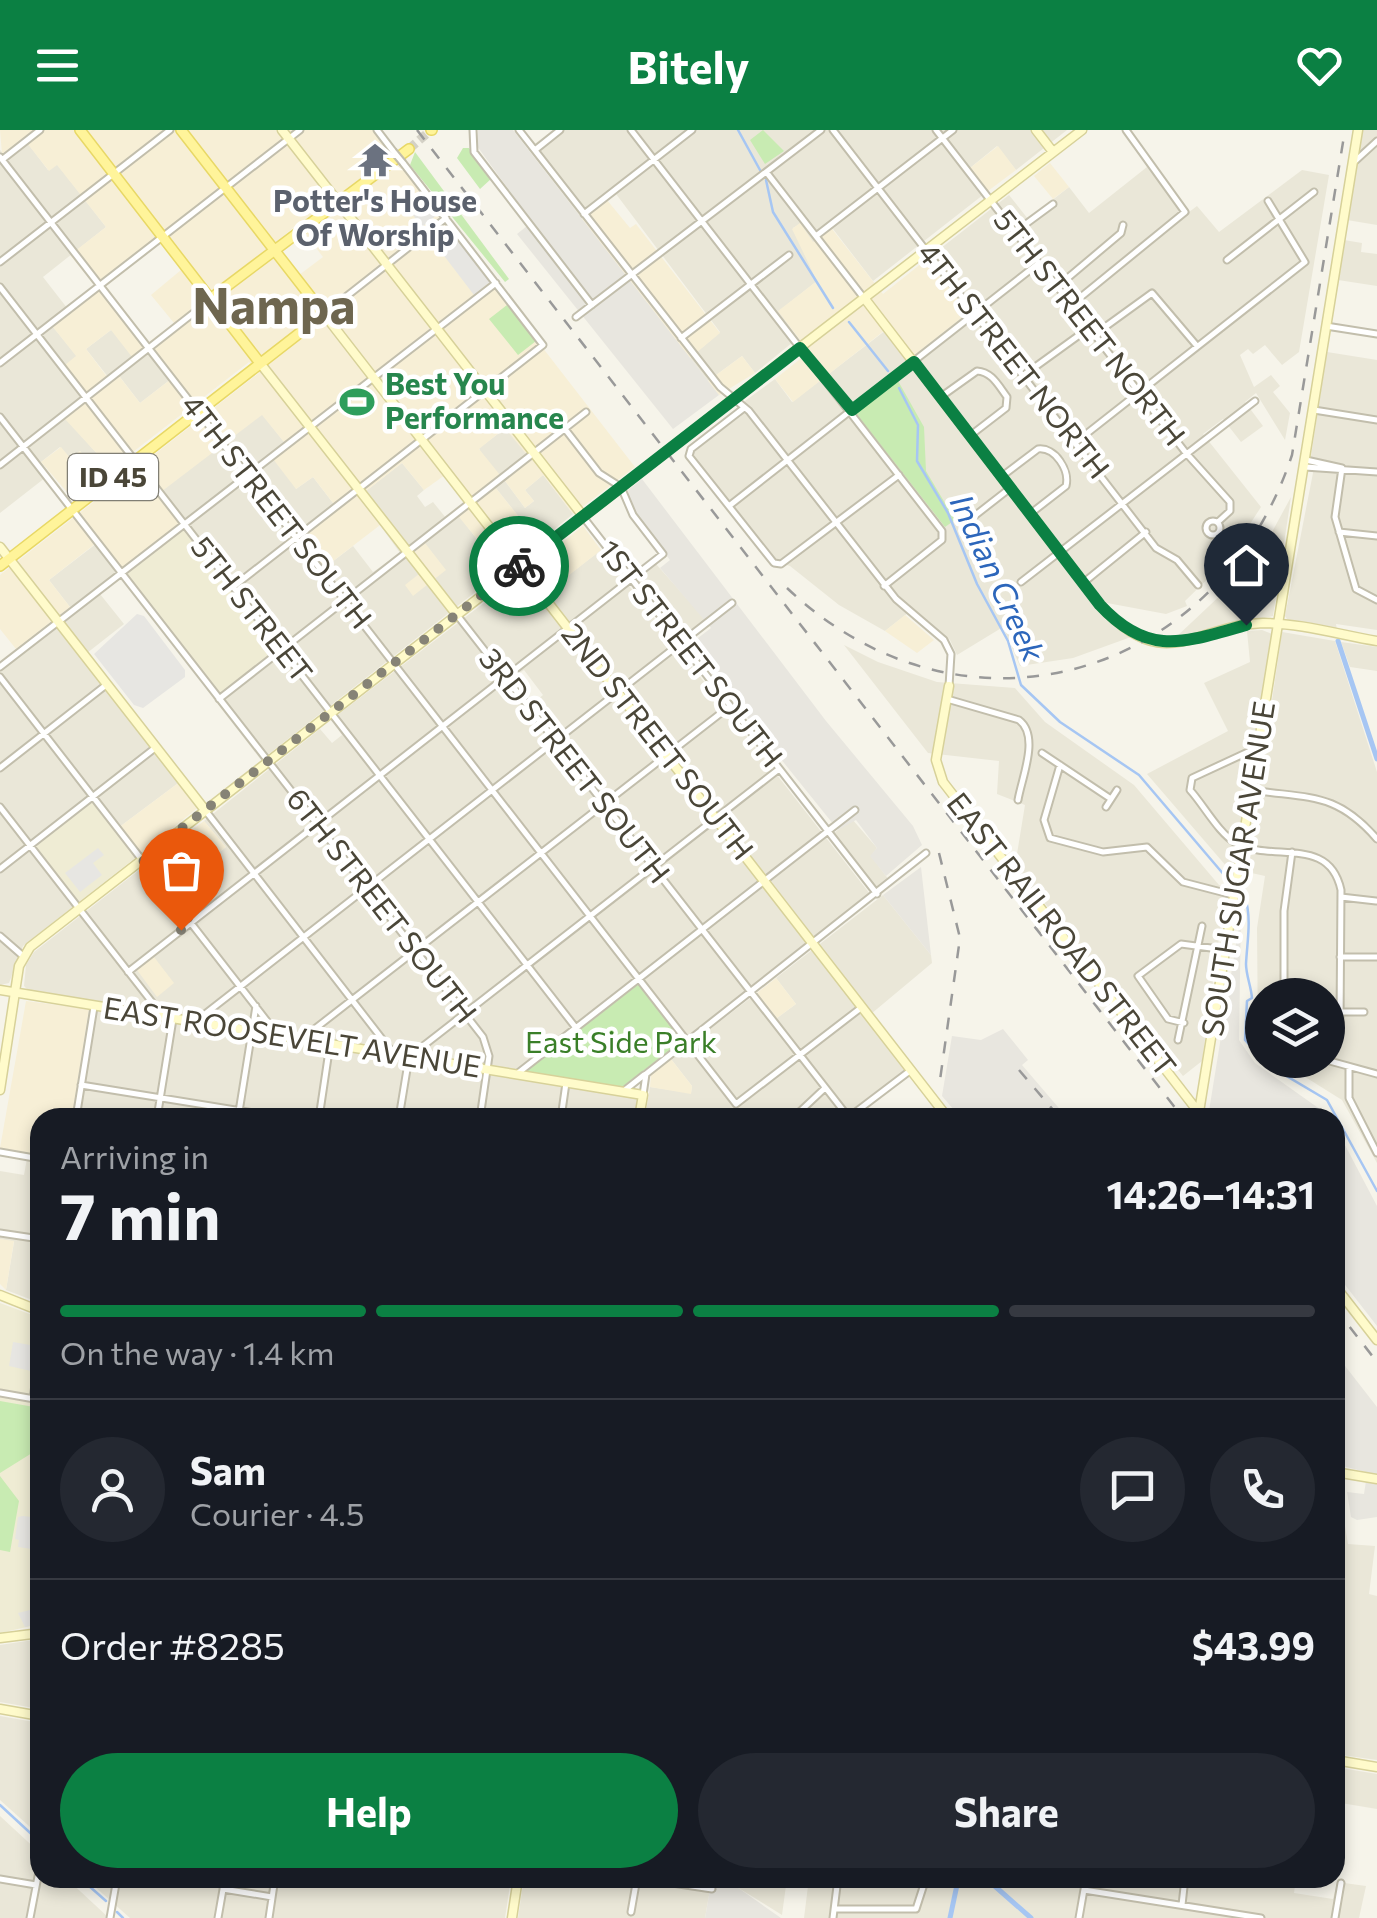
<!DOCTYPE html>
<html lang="en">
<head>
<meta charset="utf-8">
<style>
	:root { --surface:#171b24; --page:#242831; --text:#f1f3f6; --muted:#9ea1a6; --line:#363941; --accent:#0b8043 }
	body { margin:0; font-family:Commissioner,sans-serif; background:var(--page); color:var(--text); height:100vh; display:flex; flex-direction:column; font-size:38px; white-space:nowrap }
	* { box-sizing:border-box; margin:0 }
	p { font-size:32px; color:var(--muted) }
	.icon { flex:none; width:55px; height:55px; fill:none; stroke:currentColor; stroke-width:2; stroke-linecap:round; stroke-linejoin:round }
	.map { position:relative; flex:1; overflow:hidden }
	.panel { position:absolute; left:30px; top:978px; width:1315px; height:780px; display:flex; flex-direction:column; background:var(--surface); border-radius:30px; box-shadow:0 5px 15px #0003 }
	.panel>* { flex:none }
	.controls { position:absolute; left:1245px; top:848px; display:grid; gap:20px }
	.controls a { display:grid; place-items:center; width:100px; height:100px; border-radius:50%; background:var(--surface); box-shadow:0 5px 15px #0003; font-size:50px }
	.pin { position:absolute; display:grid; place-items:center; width:85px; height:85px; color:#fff; margin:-102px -42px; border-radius:50% 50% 50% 0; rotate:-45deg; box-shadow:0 0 10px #0007 }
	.pin .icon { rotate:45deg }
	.courier { position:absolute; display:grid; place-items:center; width:100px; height:100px; margin:-50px; border:8px solid #0b8043; border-radius:50%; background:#fff; color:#222; box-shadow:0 2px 12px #0007 }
	.head em { font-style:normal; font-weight:700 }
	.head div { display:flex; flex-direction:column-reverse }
	.head { display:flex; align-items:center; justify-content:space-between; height:170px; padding:0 30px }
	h1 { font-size:65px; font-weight:700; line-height:75px }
	.bar { display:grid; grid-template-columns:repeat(4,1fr); gap:15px 10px; align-content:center; height:120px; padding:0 30px }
	.bar i { height:12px; border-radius:8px; background:var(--line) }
	.bar .current { background:var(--accent) }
	.bar p { grid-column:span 4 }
	.line { display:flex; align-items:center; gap:25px; padding:0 30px; border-top:2px solid var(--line) }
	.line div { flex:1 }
	.round { display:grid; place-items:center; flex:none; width:105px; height:105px; border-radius:52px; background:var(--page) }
	.primary-button { display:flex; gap:20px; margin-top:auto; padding:20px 30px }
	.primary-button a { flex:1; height:115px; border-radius:60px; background:var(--accent); color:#fff; font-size:40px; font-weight:700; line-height:115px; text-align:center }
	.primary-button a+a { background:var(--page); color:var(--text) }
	header { display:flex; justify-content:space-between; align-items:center; height:130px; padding:0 30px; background:var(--accent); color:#fff; font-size:45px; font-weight:700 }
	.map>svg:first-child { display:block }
</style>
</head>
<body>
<header><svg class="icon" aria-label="menu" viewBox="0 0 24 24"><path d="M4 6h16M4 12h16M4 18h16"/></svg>Bitely<svg class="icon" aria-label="heart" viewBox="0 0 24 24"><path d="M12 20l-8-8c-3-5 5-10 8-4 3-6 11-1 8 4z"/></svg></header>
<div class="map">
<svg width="1377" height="1788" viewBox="0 0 1377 1788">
	<rect width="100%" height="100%" fill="#f6f4ea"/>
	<!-- residential -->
	<path fill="#eae7d8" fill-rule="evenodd" d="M553 0H1067L1016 40 997 16 970 38 988 61 873 151 833 99 813 113 800 94 793 98 817 151 779 181 798 208 755 243 742 226 708 251 690 228 720 202 616 64 582 89 528 19Z
		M1363 0H1377V95L1347 90Z
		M23 7 48 40 57 34 106 97 43 147 71 183 53 197 77 226 66 235 91 269 66 289 111 339 101 347 80 321 70 328 60 317 41 332 50 344 0 383V20L3 23Z
		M1147 37 1185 85 1197 76 1219 102 1302 40 1329 45 1299 222 1282 235 1265 215 1253 224 1248 219 1240 225 1254 257 1271 245 1280 256 1273 262 1290 283 1285 310 1256 263 1245 272 1263 296 1241 312 1223 289 1203 304 1261 377 1226 431 1185 471 1187 476 1166 484 1107 473 1098 480 1131 507 1073 528 1020 536 1003 497 957 525 950 510 913 479 885 501 839 475 790 436 774 431 690 323 741 286 745 271 775 249 792 272 890 197 969 183 927 129 1009 65 1028 89 1069 57 1089 83Z
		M1344 110 1362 113 1361 122 1377 124V156L1338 150Z
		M111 200 149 213 175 246 140 273 120 247 112 252 86 219Z
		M1327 222 1377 230V500L1336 494 1337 500 1289 492 1285 486 1313 343 1311 326Z
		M262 284 288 317 296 359 313 347 333 373 335 382 324 438 353 416 373 442 400 423 380 395 387 388 366 361 402 333 424 360 417 366 425 377 433 372 446 388 466 373 470 378 460 387 482 416 474 423 492 449 261 630 213 568 276 519 156 365Z
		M506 298 532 330 505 351 525 378 534 371 525 360 543 345 573 384 539 412 491 352 479 318Z
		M1291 367 1273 486 1174 509 1243 444 1266 413Z
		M101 410 126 443 100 464 124 494 87 523 185 648 114 701 92 673 36 717 79 772 23 816 9 853 0 855V531L70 477 49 450Z
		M601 420 870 764 682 911 638 855 525 941 29 861 24 856 26 835 34 822 152 730 174 758 226 717 204 691 320 599 332 613 342 605 331 590 531 437 549 460ZM524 540 543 565 532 574 512 548Z
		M656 434 705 489 682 507 638 450Z
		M1262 500 1272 504 1233 744 1147 644 1228 601 1204 553 1250 532 1247 501Z
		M1282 502 1335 511 1377 642V1033L1342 970 1278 930H1328V865H1262V915L1258 907 1257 798 1265 746 1247 742Z
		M1341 512 1377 517V541L1350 537Z
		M844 515 878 532 937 552 1015 558 1045 592 1134 655 1219 755 1226 757 1202 931 1183 946 1015 736 1025 675 997 664 999 631 928 623Z
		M852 689 877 718 871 726 889 750 877 758 834 703Z
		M883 765 931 825 932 833 865 889 910 946 855 987 645 988 650 957 691 963 692 956 671 929 757 863 777 888 796 874 776 848Z
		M89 879 638 968 634 988H72Z
		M28 1023 40 1025V1173L6 1160 14 1112 0 1109V1041L24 1045Z
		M1335 1389 1344 1390 1348 1414 1375 1416 1369 1464 1377 1466V1630L1335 1624Z
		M40 1509V1579L0 1572V1515Z
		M0 1586 40 1593V1706L0 1670Z
		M1335 1637 1377 1644V1679L1335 1672Z
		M0 1686 40 1723V1748H66L109 1788H0Z
		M85 1748H511L505 1788H130Z
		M524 1748H712L705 1788H518Z
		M724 1748H787L782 1785 732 1754Z
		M809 1748H1296L1294 1763 1333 1769 1337 1752 1366 1756 1359 1788H804Z"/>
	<!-- commercial -->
	<path fill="#f7efd6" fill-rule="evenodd" d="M0 0H374L635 337 573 384 543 345 525 360 534 371 525 378 505 351 531 330 505 298 479 319 500 345 491 352 539 412 492 449 474 422 482 415 459 387 469 378 445 345 424 360 402 333 366 361 388 389 324 438 302 408 335 382 333 373 313 347 296 359 273 329 288 317 262 285 157 365 183 399 126 443 100 410 49 450 70 477 16 519 0 499V445L259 243 249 232 111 339 65 289 91 268 65 235 76 226 53 197 99 161 70 125 106 97 57 35 49 41 23 8 2 24ZM298 94 323 127 299 145 283 124 272 126 266 120ZM161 113 181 140 151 165 174 193 149 212 106 156ZM111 200 132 227 150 213 175 246 140 273 119 246 111 252 86 219Z
		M998 16 1016 40 988 61 970 38Z
		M1050 33 1069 57 1053 69 1034 46Z
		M607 70 630 98 636 94 720 203 690 228 582 89Z
		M800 93 813 112 832 99 883 164 927 129 969 182 913 226 889 197 793 272 775 249 809 222 778 181 817 151 792 99Z
		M742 226 755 243 719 265 708 251Z
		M61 317 70 328 80 321 101 347 73 369 41 332Z
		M583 396 601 420 549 461 531 437Z
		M425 413 446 440 413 466 405 455 424 440 412 423Z
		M905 485 934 510 917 523 885 501Z
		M185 648 205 672 135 728 114 701Z
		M204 691 226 717 174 758 152 730Z
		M154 827 174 853 157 867 137 840Z
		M776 848 796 874 777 888 757 863Z
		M26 871 89 879 72 987 40 988V1025L0 1018Z
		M671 929 692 956 691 964 650 957 651 945Z
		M0 1109 14 1111 6 1160 0 1154Z"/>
	<!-- industrial -->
	<path fill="#e8e6df" d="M478 0H513L719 265 673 299 517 104 532 92 477 16Z
		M642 349 826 591 913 696 922 715 886 746 870 726 877 718 856 690 838 700 689 515 711 498 660 438 670 430 630 377 628 360Z
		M921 737 931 825 883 765Z
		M1241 783 1239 910 1255 933 1331 987H1214L1209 981Z
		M1003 899 1028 930 1022 935 1064 984 1059 987H960L942 966 952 906 981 910Z
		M1335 996 1377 1076V1196L1335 1142Z
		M1335 1223 1377 1277V1345L1335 1334Z
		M1366 1351 1377 1352V1387L1357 1390 1351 1387 1347 1362 1364 1364Z
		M712 1748H724L781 1788H705Z"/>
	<!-- education -->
	<path fill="#efecd4" d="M183 399 277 520 220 563 126 443Z
		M92 672 135 728 79 772 35 716Z
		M0 1173 40 1188V1494L0 1503Z"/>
	<!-- green -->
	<path fill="#c8ebb2" d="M763 0 784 21 765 34 750 10Z
		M463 18H469L491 49 480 59 457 28Z
		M415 22 509 149 505 152 410 35Z
		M507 175 536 211 518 225 489 189Z
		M897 249 924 297 926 341 955 390 945 397 855 282Z
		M639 854 682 911 622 957 525 941Z
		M0 1271 34 1277 30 1311 40 1318 0 1343Z
		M0 1346 19 1371 10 1422 0 1420Z"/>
	<!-- parking -->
	<path fill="#e7e6e2" d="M420 61 438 84 422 97 404 73Z
		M448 97 490 152 474 165 432 110Z
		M137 484 144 486 185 540V547L143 578 134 575 94 524Z
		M98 718 104 725 93 733 102 745 80 762 65 743Z
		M13 1212 36 1216 31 1241 9 1236Z
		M23 1386 40 1388 39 1420 18 1417 19 1410 15 1409 18 1387Z
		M40 1441V1493L25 1497 18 1483 34 1479Z"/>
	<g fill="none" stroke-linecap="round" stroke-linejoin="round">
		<!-- stream -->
		<path stroke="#a6c6f3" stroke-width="2.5" d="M738 0 760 40
			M766 50 773 82 833 178
			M849 192 888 241
			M899 258 918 295 917 331 948 383 977 454 1008 511 1021 555 1060 592 1139 645 1231 753
			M1245 767C1252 789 1247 812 1246 834 1246 845 1251 856 1252 868L1247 871 1245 910 1268 935 1327 970 1377 1061
			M0 1675 40 1712
			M80 1748 106 1771
			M117 1782 123 1788"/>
		<!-- canal -->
		<path stroke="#a6c6f3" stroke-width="5" d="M1338 511 1377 629
			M989 1751 1031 1788
			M950 1788 957 1755 979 1751"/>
		<!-- primary-tunnel -->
		<path stroke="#d4d1c6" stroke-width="9" stroke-dasharray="9 4.5" stroke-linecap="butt" d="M409 19 431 0"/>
		<!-- street casing -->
		<g stroke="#c2beac" stroke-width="9">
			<path id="street" d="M377 0 393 21
				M473 0 474 22 592 175
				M519 0 720 257 749 281 896 469 944 510 951 524 949 556
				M631 0 942 401V410L884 456
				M833 0 1156 418 1177 430 1198 455
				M936 0 1186 323 1230 372V381L1219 391
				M535 20 560 0
				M0 27 736 974
				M3 29 40 0
				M1353 33 1377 11
				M767 43 863 167
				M584 84 692 0
				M1015 102 1053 74
				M816 106 953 0
				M1227 130 1314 62
				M0 132 170 0
				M0 157 576 898
				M1057 157 1121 103 1123 95
				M1071 175 1185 82 1126 0
				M324 184 446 88
				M576 187 821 0
				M1326 196 1377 204
				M1094 205 1152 163 1197 216
				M681 208 789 125
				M0 233 300 0
				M1024 245 1089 198
				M942 266 977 241C992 242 998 255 1007 267L1006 278 971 305
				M744 278 691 319 689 326 774 433 781 434 899 345
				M1314 280 1377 290
				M0 287 483 907 489 926 480 988
				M1076 312 1305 132 1268 71
				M1306 330 1342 338
				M0 335 210 170
				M1305 337 1377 342
				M1342 338 1335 387 1356 459 1377 470
				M1001 347 1038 319C1055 317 1070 340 1066 356L1030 384
				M729 376 1039 133
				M584 388 877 764
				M968 391 1009 359
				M1206 398a7 7 0 1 1 14 0a7 7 0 1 1-14 0Z
				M1339 402 1377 406
				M1021 452 1255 271
				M1083 453 1146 402
				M233 457 543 215 403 33
				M457 485 846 984H853L911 940
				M0 537 496 153
				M0 547 277 904
				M219 569 586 282
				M947 569 1019 590C1040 606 1022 647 1018 670
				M1258 622 1250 621 1192 648 1190 660C1203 674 1219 704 1236 713 1273 733 1329 705 1341 760L1340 894 1330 931
				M1042 623 1111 669
				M1060 635 1044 690 1050 708 1103 722 1147 717 1183 752 1233 765
				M0 638 106 555
				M1252 660C1311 669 1336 662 1377 709
				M0 677 162 885
				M1106 677 1117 660
				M205 680 393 923
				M0 739 155 618
				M1341 767 1376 771
				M0 806 23 826
				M1340 827H1377
				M128 842 663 424 633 385 621 357 599 343 565 299
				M1284 865V781L1292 722
				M1340 882H1364
				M196 891 732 473
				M1184 893 1168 889 1138 846 1181 814 1226 820
				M303 908 730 576
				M1178 910 1202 796
				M1326 930 1377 944
				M1349 937V968L1377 1023
				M518 943 855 680
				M81 955 285 988
				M625 960 644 945
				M643 965 646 944 926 723
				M736 974 862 877
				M76 988 94 877
				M157 988 173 889
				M238 988 256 876
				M319 988 330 914
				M399 988 409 927 779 639
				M561 988 566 953
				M793 988 825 958
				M0 1022 40 1029
				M0 1103 40 1109
				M0 1263 40 1270
				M33 1268 40 1222
				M200 1748 224 1752
				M486 1748 517 1753
				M639 1748 712 1759
				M746 1748 761 1752
				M0 1749 36 1755
				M223 1759 272 1767
				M1084 1760 1261 1788
				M1182 1775 1185 1748
				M835 1779H916L926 1748
				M631 1782 637 1748
				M30 1788 40 1736
				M110 1788 117 1748
				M218 1788 225 1748
				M269 1788 275 1748
				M833 1788 838 1748
				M1079 1788 1086 1748
				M1335 1788 1341 1753"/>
		</g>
		<!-- secondary casing -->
		<g stroke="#d7d199" stroke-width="11">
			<path id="secondary" d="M282 0 583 386
				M1036 0 1053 22
				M865 169 1100 475C1166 547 1194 495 1263 493 1300 493 1341 505 1377 511
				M324 184 948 988
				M260 233 457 485
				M741 263 1082 0
				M0 417 205 680
				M949 556 936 630 943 652 1203 988
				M0 860 643 965 639 988
				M0 960 19 836 30 817 615 362
				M1199 982 1358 0
				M1335 1156 1377 1210
				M0 1165 40 1181
				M1335 1342 1377 1349
				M0 1508 40 1503
				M0 1579 40 1586
				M1335 1630 1377 1637
				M512 1788 518 1748"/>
		</g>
		<!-- primary casing -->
		<g stroke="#e8d866" stroke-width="12">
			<path id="primary" d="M80 0 260 233
				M431 0H432
				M210 169 409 19
				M0 436 324 184 181 0"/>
		</g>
		<!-- street -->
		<use href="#street" stroke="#fff" stroke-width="5"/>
		<!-- secondary -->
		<use href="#secondary" stroke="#fffbcb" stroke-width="8"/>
		<!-- primary -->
		<use href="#primary" stroke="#fff49a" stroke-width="9"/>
		<!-- rail -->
		<path stroke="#999" stroke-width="2.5" stroke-dasharray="12 12" stroke-linecap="butt" d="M417 0 1183 988
			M787 458C962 624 1218 550 1292 325L1345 0
			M939 723 960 808 940 950
			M1019 940 1060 988
			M1335 1178 1377 1232"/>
		<!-- street-bridge casing -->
		<g stroke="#c2beac" stroke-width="9" stroke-linecap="butt">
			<path id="street-bridge" d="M393 21 403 33"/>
		</g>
		<!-- secondary-bridge casing -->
		<g stroke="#d7d199" stroke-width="11" stroke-linecap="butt">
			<path id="secondary-bridge" d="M615 362 741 263"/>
		</g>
		<!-- street-bridge -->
		<use href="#street-bridge" stroke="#fff" stroke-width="5"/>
		<!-- secondary-bridge -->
		<use href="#secondary-bridge" stroke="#fffbcb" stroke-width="8"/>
	</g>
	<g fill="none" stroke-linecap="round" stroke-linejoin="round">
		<!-- done -->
		<path stroke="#868376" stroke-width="10" stroke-dasharray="0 18" d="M181 800 191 792 142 729 519 436"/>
		<!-- route -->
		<path stroke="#0b8043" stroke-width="12" d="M519 436 800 218 852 280 914 232 1100 475C1149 528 1185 512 1246 495"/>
	</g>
	<!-- icons -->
	<defs>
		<g id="temple-bare" transform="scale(2.7)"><path d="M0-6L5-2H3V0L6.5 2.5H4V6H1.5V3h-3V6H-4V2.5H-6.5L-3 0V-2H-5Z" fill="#6b7280" stroke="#fff" stroke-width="2.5" paint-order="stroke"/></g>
		<g id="stadium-bare" transform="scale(2.7)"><path d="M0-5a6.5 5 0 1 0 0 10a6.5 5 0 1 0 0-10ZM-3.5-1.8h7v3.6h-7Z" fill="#2e9e5b" stroke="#fff" stroke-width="2.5" paint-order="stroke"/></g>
	</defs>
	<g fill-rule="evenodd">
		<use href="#temple-bare" x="375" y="30"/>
		<use href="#stadium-bare" x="357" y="272"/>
	</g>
	<g text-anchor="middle" stroke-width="9" stroke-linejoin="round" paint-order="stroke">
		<!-- shield labels -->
		<rect fill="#fff" stroke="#807e74" stroke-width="2.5" x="68" y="324" width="90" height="46" rx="8"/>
		<g font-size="28" font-weight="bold" fill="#4a4638">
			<text x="113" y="357">ID 45</text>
		</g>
		<!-- worship labels -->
		<g font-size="30" font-weight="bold" fill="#5b616d" stroke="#fff">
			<text x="375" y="82">Potter's House<tspan x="375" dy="34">Of Worship</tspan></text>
		</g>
		<!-- street labels -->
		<g font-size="30" fill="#4a4638" stroke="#fff">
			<text transform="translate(1089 198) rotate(52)" y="10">5TH STREET NORTH</text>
			<text transform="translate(1013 231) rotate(52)" y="10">4TH STREET NORTH</text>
			<text transform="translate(276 382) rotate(52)" y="10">4TH STREET SOUTH</text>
			<text transform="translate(251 480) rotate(52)" y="10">5TH STREET</text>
			<text transform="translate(690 524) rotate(52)" y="10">1ST STREET SOUTH</text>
			<text transform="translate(657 612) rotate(52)" y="10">2ND STREET SOUTH</text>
			<text transform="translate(574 636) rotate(52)" y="10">3RD STREET SOUTH</text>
			<text transform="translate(1239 739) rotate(-81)" y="10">SOUTH SUGAR AVENUE</text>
			<text transform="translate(381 776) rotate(52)" y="10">6TH STREET SOUTH</text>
			<text transform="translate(1061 805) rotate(52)" y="10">EAST RAILROAD STREET</text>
			<text transform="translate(292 908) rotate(9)" y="10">EAST ROOSEVELT AVENUE</text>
		</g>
		<!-- leisure labels -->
		<g font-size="30" font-weight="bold" fill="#27864d" stroke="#fff" text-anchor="start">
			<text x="385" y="265">Best You<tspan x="385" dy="34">Performance</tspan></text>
		</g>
		<!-- park labels -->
		<g font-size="30" fill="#3a7f28" stroke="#fff">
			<text x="621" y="923">East Side Park</text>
		</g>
		<!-- water labels -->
		<g font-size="32" font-style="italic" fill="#2c66bb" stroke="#fff">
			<text transform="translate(997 448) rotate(65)" y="11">Indian Creek</text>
		</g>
		<!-- town labels -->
		<g font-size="50" font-weight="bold" fill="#6e664f" stroke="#fff">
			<text x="274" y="194">Nampa</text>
		</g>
	</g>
</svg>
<div class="controls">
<a><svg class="icon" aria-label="layers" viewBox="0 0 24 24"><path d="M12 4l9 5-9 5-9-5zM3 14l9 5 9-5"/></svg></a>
</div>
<div class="pin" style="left:181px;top:800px;background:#ea580c"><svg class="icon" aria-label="bag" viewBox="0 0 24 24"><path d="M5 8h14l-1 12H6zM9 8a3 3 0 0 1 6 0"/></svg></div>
<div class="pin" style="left:1246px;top:495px;background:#1f2937"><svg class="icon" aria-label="home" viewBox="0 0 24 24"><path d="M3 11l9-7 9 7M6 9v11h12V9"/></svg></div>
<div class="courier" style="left:519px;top:436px"><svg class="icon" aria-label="bike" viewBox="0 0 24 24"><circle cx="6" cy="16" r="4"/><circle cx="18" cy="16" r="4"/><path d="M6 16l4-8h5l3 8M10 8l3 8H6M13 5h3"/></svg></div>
<section class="panel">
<div class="head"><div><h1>7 min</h1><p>Arriving in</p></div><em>14:26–14:31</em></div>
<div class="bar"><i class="current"></i><i class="current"></i><i class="current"></i><i></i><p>On the way · 1.4 km</p></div>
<div class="line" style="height:180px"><a class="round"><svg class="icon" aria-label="person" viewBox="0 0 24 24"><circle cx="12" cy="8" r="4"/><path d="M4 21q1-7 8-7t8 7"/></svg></a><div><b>Sam</b><p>Courier · 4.5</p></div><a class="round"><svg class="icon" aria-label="chat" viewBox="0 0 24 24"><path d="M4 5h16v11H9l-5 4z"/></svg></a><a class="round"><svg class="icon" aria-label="phone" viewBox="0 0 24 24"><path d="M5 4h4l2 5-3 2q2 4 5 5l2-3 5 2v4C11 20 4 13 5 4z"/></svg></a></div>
<div class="line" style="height:130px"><div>Order #8285</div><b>$43.99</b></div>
<div class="primary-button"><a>Help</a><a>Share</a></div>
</section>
</div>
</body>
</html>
